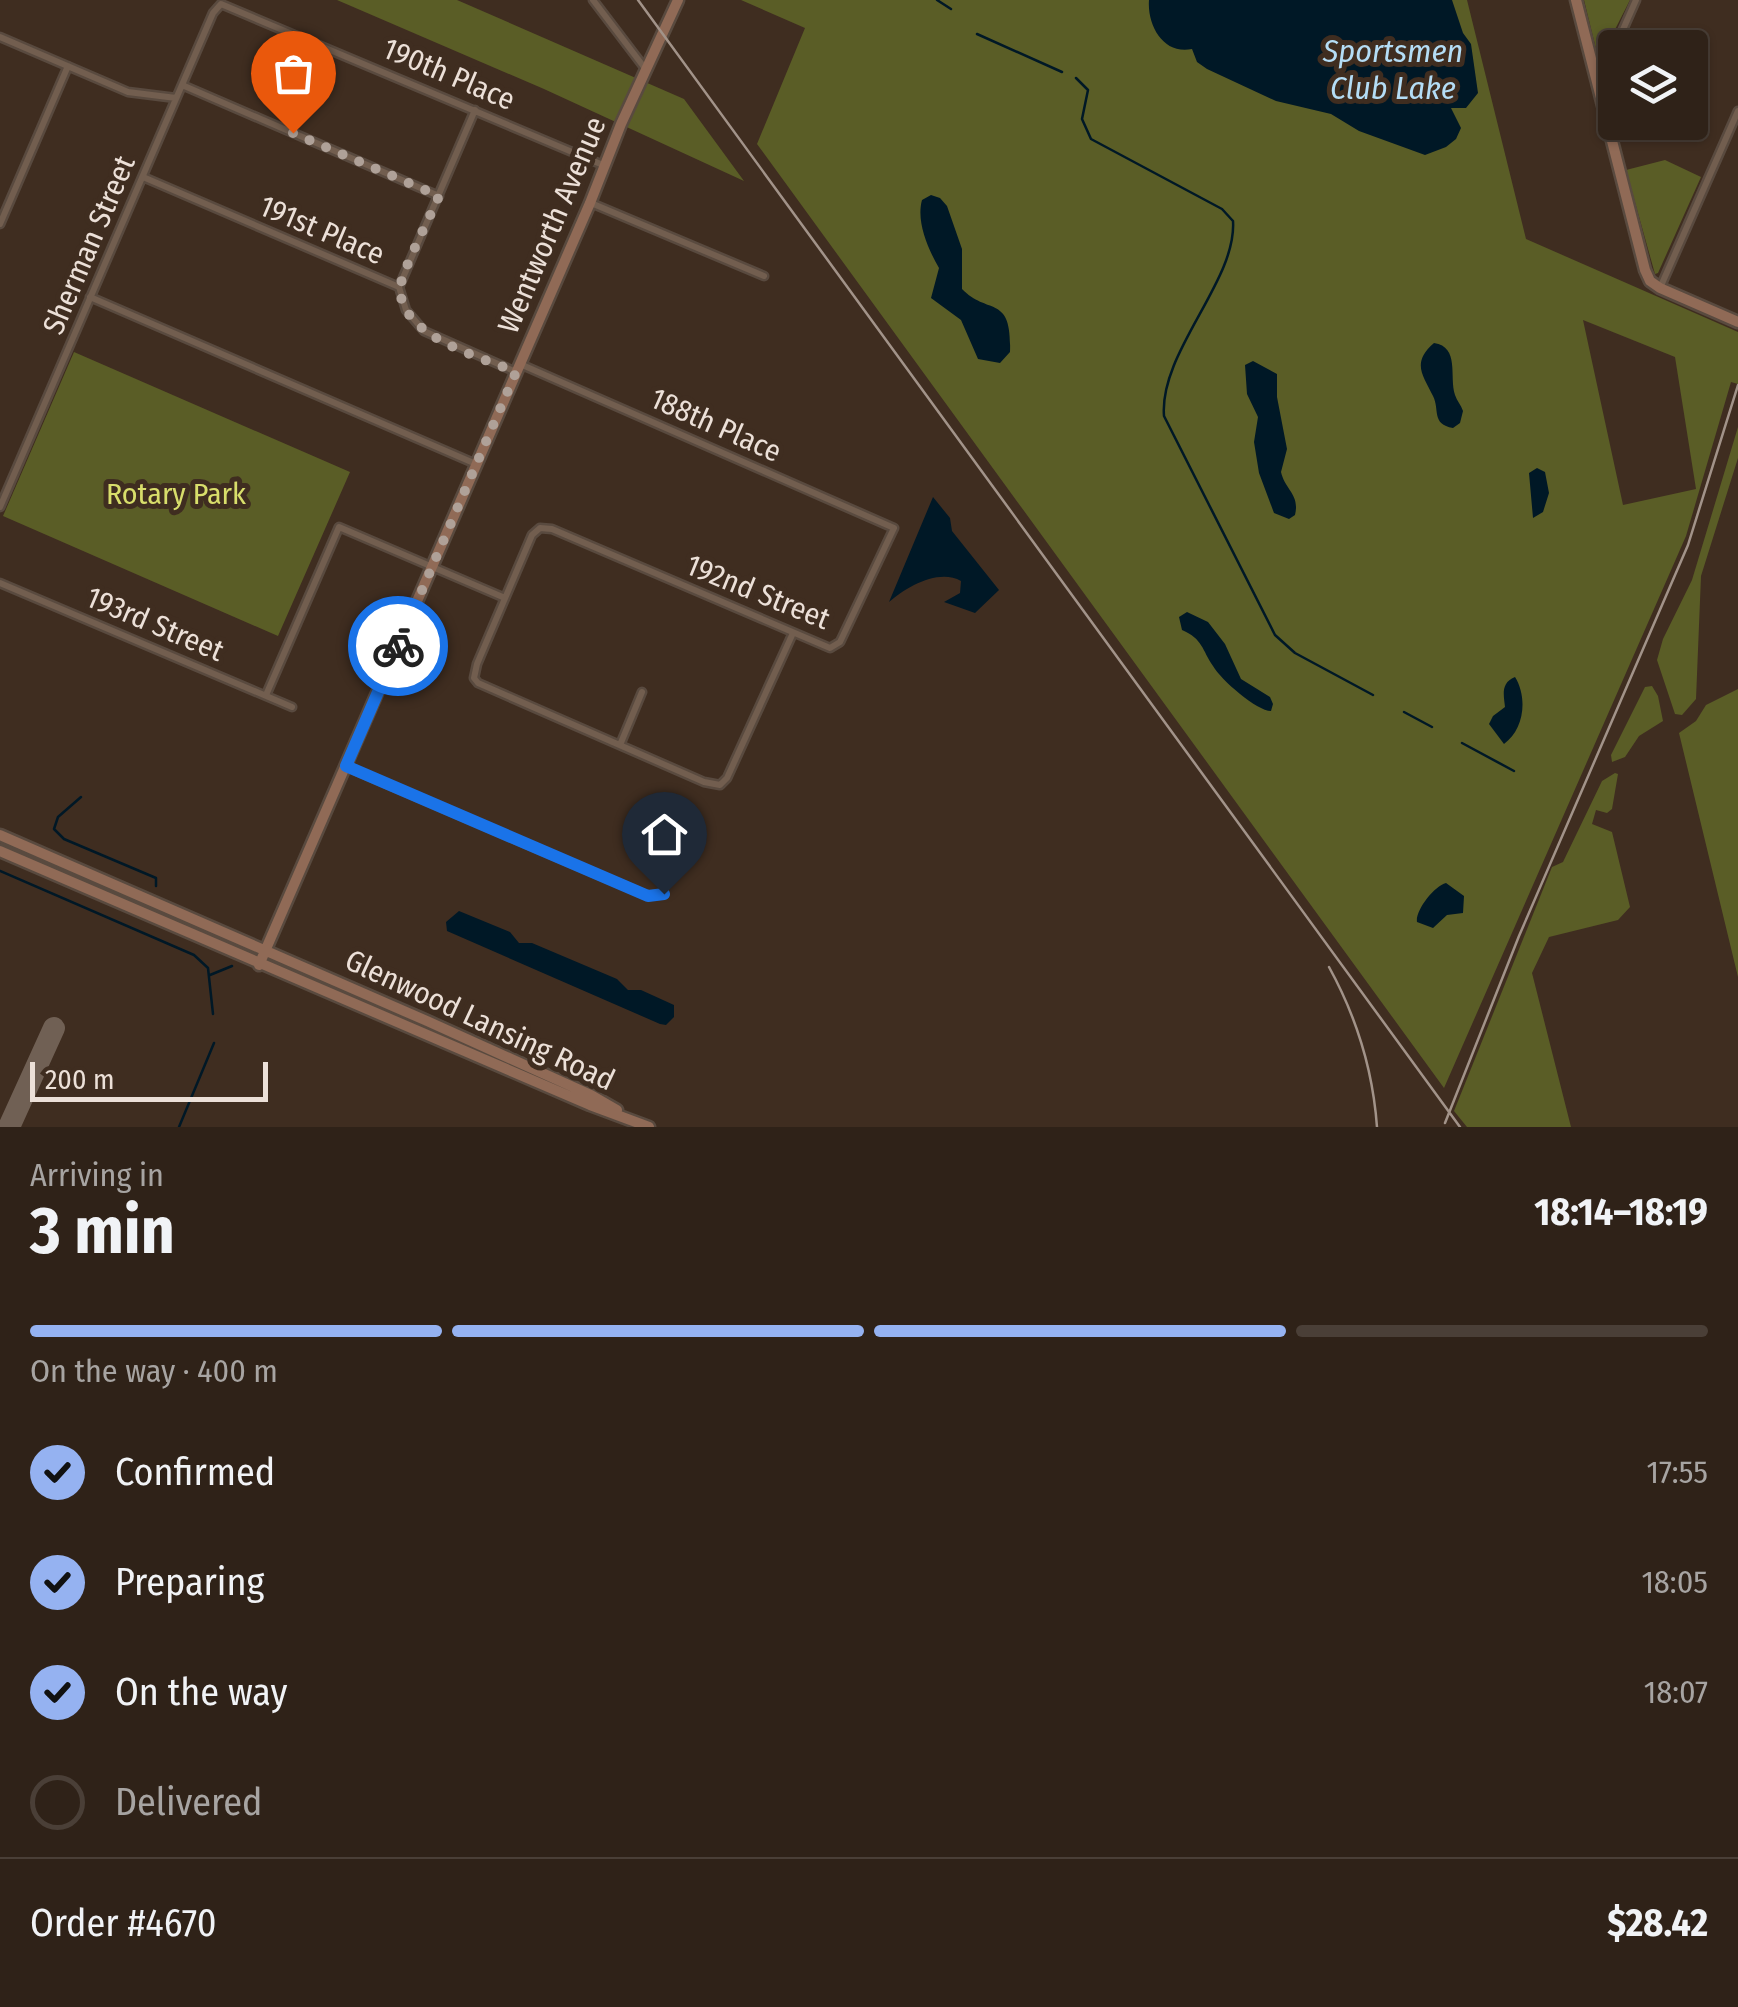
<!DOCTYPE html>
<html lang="en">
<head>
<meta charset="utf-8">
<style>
	:root { --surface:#2f2218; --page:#3b2f25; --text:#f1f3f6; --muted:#a7a4a2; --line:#4a3f37; --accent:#95b2f1 }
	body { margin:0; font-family:"Fira Sans Condensed",sans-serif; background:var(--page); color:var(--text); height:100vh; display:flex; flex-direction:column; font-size:38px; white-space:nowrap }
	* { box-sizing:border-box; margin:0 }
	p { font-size:32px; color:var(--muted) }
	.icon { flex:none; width:55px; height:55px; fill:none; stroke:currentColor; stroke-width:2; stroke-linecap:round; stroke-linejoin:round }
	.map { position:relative; height:1127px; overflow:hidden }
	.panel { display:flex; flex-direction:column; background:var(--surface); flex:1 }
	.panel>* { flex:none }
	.tools { position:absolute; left:1598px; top:30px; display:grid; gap:20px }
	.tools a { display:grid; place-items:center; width:110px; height:110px; border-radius:10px; background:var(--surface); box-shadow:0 2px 8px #0004,0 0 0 2px var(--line); font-size:50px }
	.scale { position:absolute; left:30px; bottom:25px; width:238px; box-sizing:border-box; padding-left:10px; border:5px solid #ece0d8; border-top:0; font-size:28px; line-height:35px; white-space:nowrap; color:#ece0d8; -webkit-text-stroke:8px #3f2d20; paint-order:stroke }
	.pin { position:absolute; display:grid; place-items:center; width:85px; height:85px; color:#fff; margin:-102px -42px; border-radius:50% 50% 50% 0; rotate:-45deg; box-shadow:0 0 10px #0007 }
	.pin .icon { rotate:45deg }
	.courier { position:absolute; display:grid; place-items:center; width:100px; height:100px; margin:-50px; border:8px solid #1a73e8; border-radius:50%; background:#fff; color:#222; box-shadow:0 2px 12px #0007 }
	.overview em { font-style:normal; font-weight:700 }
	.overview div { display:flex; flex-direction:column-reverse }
	.overview { display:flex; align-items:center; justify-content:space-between; height:170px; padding:0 30px }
	h1 { font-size:65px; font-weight:700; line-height:75px }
	.bar { display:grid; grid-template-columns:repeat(4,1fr); gap:15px 10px; align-content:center; height:120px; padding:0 30px }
	.bar i { height:12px; border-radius:8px; background:var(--line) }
	.bar .active { background:var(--accent) }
	.bar p { grid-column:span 4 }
	.line { display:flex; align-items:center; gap:25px; padding:0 30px; border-top:2px solid var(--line) }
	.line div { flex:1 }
	ol { padding:0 30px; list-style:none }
	li { display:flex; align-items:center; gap:30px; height:110px }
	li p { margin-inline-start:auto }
	li .icon { padding:10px; border-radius:50%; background:var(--accent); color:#111; stroke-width:4 }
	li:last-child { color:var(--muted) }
	li i { width:55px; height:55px; border:5px solid var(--line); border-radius:50% }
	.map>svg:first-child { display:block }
</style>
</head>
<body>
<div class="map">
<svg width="1738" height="1127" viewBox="0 0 1738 1127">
	<rect width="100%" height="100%" fill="#3f2d20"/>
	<!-- green -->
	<path fill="#5a5d26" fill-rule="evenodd" d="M337 0H457L684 99 744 181 544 89Z
		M741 0H1467L1526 239 1738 332V384L1731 382 1686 536 1444 1088 757 144 805 28ZM1583 320 1675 357 1696 489 1623 505Z
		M1584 0H1630L1602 55 1597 53Z
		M1665 160 1701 177 1658 273 1655 274 1626 170Z
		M74 352 350 472 278 636 3 516Z
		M1738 427V458L1701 576 1696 699 1682 715 1675 714 1657 660 1663 639 1692 580Z
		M1652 686 1658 696 1663 721 1639 736 1625 757 1612 762 1611 755 1645 687Z
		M1738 689V977L1679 733 1696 721 1706 705Z
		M1615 773 1618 774 1612 809 1607 813 1596 810 1592 824 1612 832 1630 907 1618 920 1549 937 1532 973 1571 1127H1467L1454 1111 1552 867 1563 862 1602 781Z"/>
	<!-- water -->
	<path fill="#001826" d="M1149 0H1452L1463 33 1471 44 1478 93 1466 108H1451L1461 128 1456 139 1446 147 1425 155 1359 131 1331 114 1276 101 1207 69 1197 62 1192 49C1164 55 1147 26 1149 0Z
		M931 195 940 198 947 206 962 249V289C988 316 1012 293 1010 352L1000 363 978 359 961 320 931 298 939 268C928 249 916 222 922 200Z
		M1434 343C1460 347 1449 376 1455 395 1457 401 1461 405 1463 411L1460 423 1453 428C1431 424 1440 410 1433 396 1423 375 1411 363 1434 343Z
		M1253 361 1277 374V397L1287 449 1281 472C1285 490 1300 494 1295 515L1289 519 1274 513 1259 473 1254 442 1258 417 1247 394 1245 365Z
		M1537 468 1545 472 1549 493 1543 512 1533 518 1529 473Z
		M933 497 950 518 952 531 999 590 975 613 944 602 960 593 961 581C939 568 906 587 889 602Z
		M1187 612 1208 622 1225 644 1241 679 1270 697 1273 704 1271 711C1257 711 1221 680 1213 666 1202 650 1203 639 1182 630L1179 617Z
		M1515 677C1528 698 1524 730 1504 744L1489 724 1493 716 1505 707C1504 696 1500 683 1515 677Z
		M1446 883 1464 896 1463 913 1447 915 1433 928 1417 922C1415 911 1434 886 1446 883Z
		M459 911 510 932 519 943H532L617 979 628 990H641L674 1005V1017L666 1025 660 1024 447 931 446 922Z"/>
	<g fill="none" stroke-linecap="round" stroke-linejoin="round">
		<!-- stream -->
		<path stroke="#001826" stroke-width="2.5" d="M937 0 951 9
			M977 34 1062 72
			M1076 78 1088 90 1082 119 1091 139 1222 209 1233 221C1237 281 1159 352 1164 416L1275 635 1295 653 1373 695
			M1404 712 1432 727
			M1462 743 1514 771
			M81 797 58 817 54 829 64 839 156 878V886
			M0 871 194 955 208 968 213 1014
			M210 975 232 966
			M179 1127 214 1043"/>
		<!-- taxiway -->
		<path stroke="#706054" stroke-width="22" d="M9 1127 54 1028"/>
		<!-- street casing -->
		<g stroke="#594a3f" stroke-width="11">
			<path id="street" d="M593 0 647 71
				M0 37 128 92 176 98
				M182 85 439 196
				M1598 86 1636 0
				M143 177 399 287 406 310 424 331 516 372
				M591 203 764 276
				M0 224 68 66
				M399 287 475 110
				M1660 288 1738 111
				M90 297 476 464
				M520 364 894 528 840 642 830 648 552 529 540 528 532 535 477 664 474 678 478 683 704 782 720 785 727 778 793 633
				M0 507 213 13 221 4 603 165
				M0 583 292 707
				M266 695 339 527 505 598
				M620 745 642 692
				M345 766 648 896 664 894"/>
		</g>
		<!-- secondary casing -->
		<g stroke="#594a3f" stroke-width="15">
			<path id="secondary" d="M1576 0 1645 270 1650 281 1660 288 1738 322
				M0 835 427 1021 591 1095 617 1110
				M0 851 590 1105 649 1127
				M259 965 590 203 621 124 678 0"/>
		</g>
		<!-- street -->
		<use href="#street" stroke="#725e4f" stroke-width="6"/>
		<!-- secondary -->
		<use href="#secondary" stroke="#906a56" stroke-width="10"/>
		<!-- rail -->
		<path stroke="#a29389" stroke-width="2.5" d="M638 0 1460 1127
			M1329 967C1356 1016 1373 1072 1377 1127
			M1445 1123 1519 936 1688 545 1738 385"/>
	</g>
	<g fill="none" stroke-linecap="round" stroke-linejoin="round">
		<!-- done -->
		<path stroke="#afa198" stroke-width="10" stroke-dasharray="0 18" d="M293 133 439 196C432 213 399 276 400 290 403 338 479 356 516 372L398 646"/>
		<!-- route -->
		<path stroke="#1a73e8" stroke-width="12" d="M398 646 346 766 648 896 664 894"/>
	</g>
	<g text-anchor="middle" stroke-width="10" stroke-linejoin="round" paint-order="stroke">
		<!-- street labels -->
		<g font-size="30" fill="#ece0d8" stroke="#3f2d20">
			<text transform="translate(449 74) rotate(23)" y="10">190th Place</text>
			<text transform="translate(552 225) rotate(-67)" y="10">Wentworth Avenue</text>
			<text transform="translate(322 230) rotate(23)" y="10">191st Place</text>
			<text transform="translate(89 245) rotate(-67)" y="10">Sherman Street</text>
			<text transform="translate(716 425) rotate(24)" y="10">188th Place</text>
			<text transform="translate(758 592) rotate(22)" y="10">192nd Street</text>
			<text transform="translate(155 624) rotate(23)" y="10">193rd Street</text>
			<text transform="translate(480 1020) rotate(25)" y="10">Glenwood Lansing Road</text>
		</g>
		<!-- park labels -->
		<g font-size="30" fill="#d8de6b" stroke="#3f2d20">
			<text x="176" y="504">Rotary Park</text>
		</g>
		<!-- water labels -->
		<g font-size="32" font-style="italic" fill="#b4ddf6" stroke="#3f2d20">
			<text x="1393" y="62">Sportsmen<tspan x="1393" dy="37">Club Lake</tspan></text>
		</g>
	</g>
</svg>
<div class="tools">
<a><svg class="icon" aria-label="layers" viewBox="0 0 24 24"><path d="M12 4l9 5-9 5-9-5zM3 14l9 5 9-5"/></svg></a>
</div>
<div class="scale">200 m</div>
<div class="pin" style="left:293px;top:133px;background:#ea580c"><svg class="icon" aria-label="bag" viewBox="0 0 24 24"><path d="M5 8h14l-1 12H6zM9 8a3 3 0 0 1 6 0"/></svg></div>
<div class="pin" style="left:664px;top:894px;background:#1f2937"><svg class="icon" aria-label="home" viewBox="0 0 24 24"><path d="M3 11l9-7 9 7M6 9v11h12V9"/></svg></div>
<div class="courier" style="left:398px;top:646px"><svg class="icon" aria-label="bike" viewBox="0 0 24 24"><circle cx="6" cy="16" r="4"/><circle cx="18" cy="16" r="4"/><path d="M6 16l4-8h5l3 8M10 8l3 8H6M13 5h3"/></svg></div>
</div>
<section class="panel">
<div class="overview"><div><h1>3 min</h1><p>Arriving in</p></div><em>18:14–18:19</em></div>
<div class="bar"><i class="active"></i><i class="active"></i><i class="active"></i><i></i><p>On the way · 400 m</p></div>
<ol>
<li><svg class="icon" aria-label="check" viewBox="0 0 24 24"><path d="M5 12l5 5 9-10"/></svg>Confirmed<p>17:55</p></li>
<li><svg class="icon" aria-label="check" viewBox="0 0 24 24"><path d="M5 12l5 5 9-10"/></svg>Preparing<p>18:05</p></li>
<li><svg class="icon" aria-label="check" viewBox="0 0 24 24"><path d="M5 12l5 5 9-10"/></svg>On the way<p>18:07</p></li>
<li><i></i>Delivered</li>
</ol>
<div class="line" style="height:130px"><div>Order #4670</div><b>$28.42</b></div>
</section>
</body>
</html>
